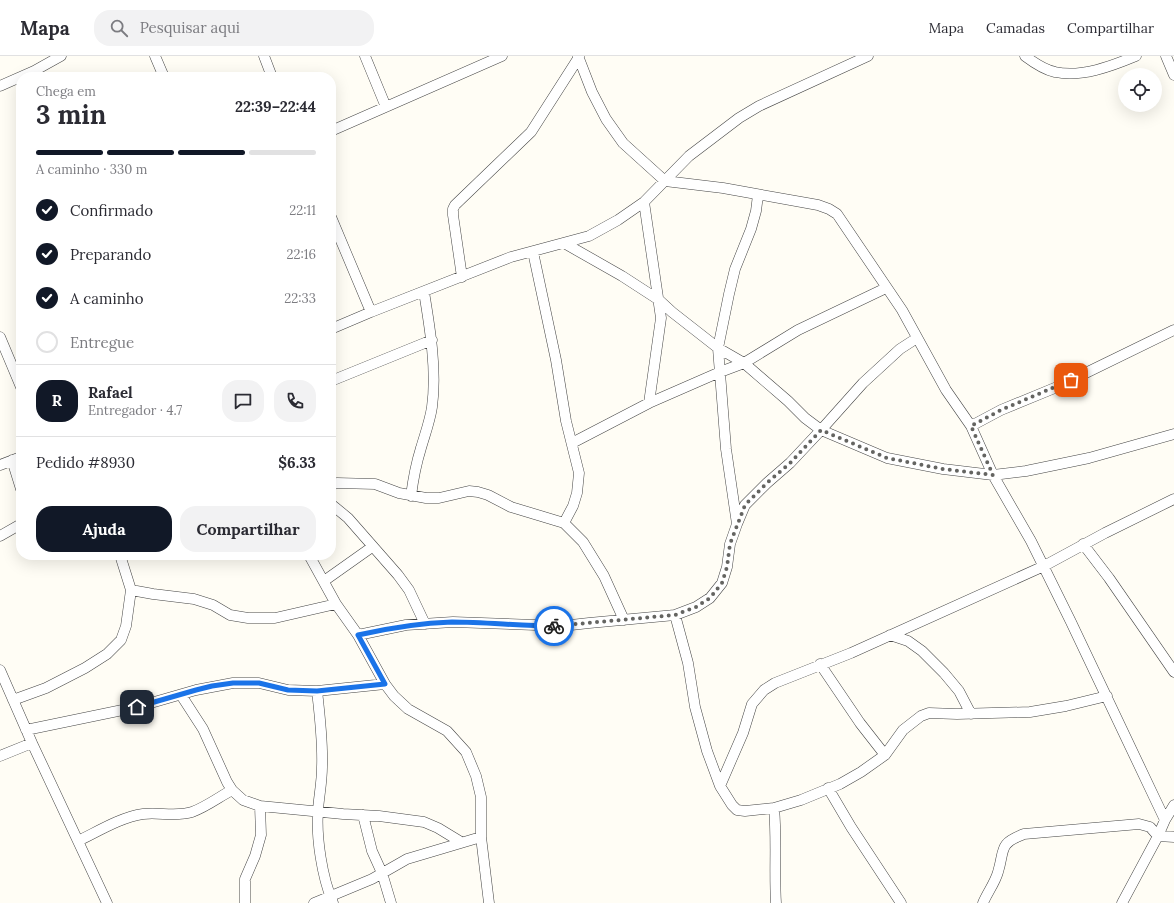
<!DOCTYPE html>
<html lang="pt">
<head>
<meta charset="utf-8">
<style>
	:root { --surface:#fff; --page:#f2f2f3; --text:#2b2b33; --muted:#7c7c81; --line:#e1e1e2; --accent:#111827 }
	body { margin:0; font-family:Lora,serif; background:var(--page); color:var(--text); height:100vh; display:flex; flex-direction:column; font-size:15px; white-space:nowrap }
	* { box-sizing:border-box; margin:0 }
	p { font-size:13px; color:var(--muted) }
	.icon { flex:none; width:22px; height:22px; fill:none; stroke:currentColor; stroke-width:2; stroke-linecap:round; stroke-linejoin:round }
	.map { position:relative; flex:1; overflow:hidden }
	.panel { position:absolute; left:16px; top:16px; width:320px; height:488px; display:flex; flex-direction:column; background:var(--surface); border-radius:16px; box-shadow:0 4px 16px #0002 }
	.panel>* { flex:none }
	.fabs { position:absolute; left:1118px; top:12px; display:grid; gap:8px }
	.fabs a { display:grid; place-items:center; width:44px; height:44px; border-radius:50%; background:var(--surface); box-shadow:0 4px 16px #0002; font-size:20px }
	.pin { position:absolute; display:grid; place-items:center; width:34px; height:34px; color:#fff; margin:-17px; border-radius:8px; box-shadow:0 2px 6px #0006 }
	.courier { position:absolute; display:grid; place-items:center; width:40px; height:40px; margin:-20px; border:3px solid #1a73e8; border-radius:50%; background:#fff; color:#222; box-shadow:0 1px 5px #0007 }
	.overview em { font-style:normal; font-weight:700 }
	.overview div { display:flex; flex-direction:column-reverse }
	.overview { display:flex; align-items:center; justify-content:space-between; height:68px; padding:0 20px }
	h1 { font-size:26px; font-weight:700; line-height:30px }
	.bar { display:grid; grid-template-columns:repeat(4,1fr); gap:6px 4px; align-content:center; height:48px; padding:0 20px }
	.bar i { height:5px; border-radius:3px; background:var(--line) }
	.bar .selected { background:var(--accent) }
	.bar p { grid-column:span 4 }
	.line { display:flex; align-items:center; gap:10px; padding:0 20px; border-top:1px solid var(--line) }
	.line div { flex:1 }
	.round { display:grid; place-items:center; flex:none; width:42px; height:42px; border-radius:16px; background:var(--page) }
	ol { padding:0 20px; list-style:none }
	li { display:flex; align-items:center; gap:12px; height:44px }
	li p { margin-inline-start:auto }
	li .icon { padding:4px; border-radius:50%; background:var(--accent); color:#fff; stroke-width:4 }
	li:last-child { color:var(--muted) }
	li i { width:22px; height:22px; border:2px solid var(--line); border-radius:50% }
	.action { display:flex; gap:8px; margin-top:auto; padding:8px 20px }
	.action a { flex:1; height:46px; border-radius:16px; background:var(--accent); color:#fff; font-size:16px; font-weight:700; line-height:46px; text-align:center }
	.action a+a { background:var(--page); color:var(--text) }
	header { display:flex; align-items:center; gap:24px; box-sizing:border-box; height:56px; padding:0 20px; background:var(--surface); border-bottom:1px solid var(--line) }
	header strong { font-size:19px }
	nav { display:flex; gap:22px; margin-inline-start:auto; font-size:14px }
	.search { width:280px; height:36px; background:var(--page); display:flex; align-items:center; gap:10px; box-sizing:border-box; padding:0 14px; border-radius:16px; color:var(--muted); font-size:15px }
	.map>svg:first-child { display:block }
</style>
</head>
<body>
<header>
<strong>Mapa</strong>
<div class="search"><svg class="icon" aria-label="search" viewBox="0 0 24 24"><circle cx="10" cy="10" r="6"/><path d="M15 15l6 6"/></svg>Pesquisar aqui</div>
<nav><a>Mapa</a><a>Camadas</a><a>Compartilhar</a></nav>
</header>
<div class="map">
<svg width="1174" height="847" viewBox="0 0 1174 847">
	<rect width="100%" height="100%" fill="#fffdf5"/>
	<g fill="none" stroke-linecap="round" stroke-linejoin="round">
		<!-- street casing -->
		<g stroke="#444" stroke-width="11">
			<path id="street" d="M155 0 164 21
				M264 0 272 21
				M365 0 386 51
				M578 0 592 36 606 63 623 87 665 125 723 132 818 149 829 153 837 158 902 254 946 334 971 370 993 419 1031 485 1071 566 1165 764
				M1025 0C1033 6 1045 14 1055 16 1081 22 1112 10 1136 0
				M1166 0 1174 19
				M0 30 34 15 61 0
				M331 75 502 0
				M644 146 661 262 649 347
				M331 161 371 256
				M564 187 622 220 659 244 672 256 718 292 744 307 788 345 805 362 821 374 887 402 943 413 993 419 1026 415 1089 402 1174 378
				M533 196 556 304 566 365 579 417 577 437 573 450 564 467
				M462 221 453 159V153L455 149 531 76 579 1
				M331 273 371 256 511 201 589 180 618 164 644 146 689 100 739 62 759 50 868 0
				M0 281 21 331
				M331 325 432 284
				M971 370 1001 354 1057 331 1174 274
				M572 387 649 347 720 316 744 307 798 274 886 232
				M12 404 21 433
				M0 409 21 401
				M331 429 337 427 375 428 399 437 426 442H439L469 435 478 436 488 439 511 451 564 467 583 486 604 520 624 564
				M411 440C413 424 416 408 421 392 425 378 430 365 432 351 437 315 430 272 424 236
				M331 448 348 462 398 519 409 534 425 568
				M737 468 726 393 718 292 729 238 735 213 751 173 756 155 758 139
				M0 480 21 468
				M1083 488 1109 522 1174 616
				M309 499 336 548 358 579 385 628 394 640 408 653 447 675 466 696 476 720 481 741V781L489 847
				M324 525 372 491
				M131 534 153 538 194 543 213 549 230 559 248 562H275L336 548
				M675 559 688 607 695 651 707 695 720 730 732 749 737 754 745 755 774 752 801 744 840 728 861 716 885 699 903 674 921 660 929 657 957 658 1030 656 1066 650 1107 640
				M358 579 406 569 453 566 562 570 589 567 675 559 696 551 710 542 722 527 727 511 730 488 737 468 745 449 767 427 790 407 821 374 863 327 900 293 917 282
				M890 579 908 585 922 595 944 617 959 635 971 658
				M820 608 860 667 885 699
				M0 614 32 687 107 847
				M317 635C320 661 323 686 322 711 322 726 319 740 318 754 316 782 322 821 333 847
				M181 639 203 673 227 726 232 734 243 744 260 750 343 758 379 760 424 766 438 772 461 786
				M13 644 46 632 85 612 107 598 121 584 126 570 131 534 120 499
				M26 674 137 651 196 634 233 627H259L288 634 317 635 385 628
				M0 700 32 687
				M720 730 743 677 752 648 764 634 775 627 851 597 1044 510 1105 477 1174 443
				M828 732 851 771 901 847
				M774 752C777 784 774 815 776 847
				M363 759 372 795 382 817 391 847
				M78 785C97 776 121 761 143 758 159 756 177 761 192 756 206 751 219 741 232 734
				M245 847V823L255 800 261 779 260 750
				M314 847 372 823 407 803 481 781
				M983 847C987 837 995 827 998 816 1005 793 998 788 1024 778L1139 768 1150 771 1158 780 1174 781
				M1122 847 1158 780 1165 764 1174 749"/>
		</g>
		<!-- street -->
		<use href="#street" stroke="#fff" stroke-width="10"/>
	</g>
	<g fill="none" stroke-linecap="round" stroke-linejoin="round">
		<!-- done -->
		<path stroke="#646461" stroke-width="4" stroke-dasharray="0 7.2" d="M554 570 675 559 696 551 710 542 722 527 727 511 730 488 745 449 767 427 790 407 821 374 887 402 943 413 993 419 971 370 1001 354 1071 324"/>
		<!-- route -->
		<path stroke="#1a73e8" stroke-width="5" d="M137 651 196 634 212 630 233 627H259L288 634 317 635 385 628 358 579C389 572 420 567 452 566 486 566 520 570 554 570"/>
	</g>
</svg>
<div class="fabs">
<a><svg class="icon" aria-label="locate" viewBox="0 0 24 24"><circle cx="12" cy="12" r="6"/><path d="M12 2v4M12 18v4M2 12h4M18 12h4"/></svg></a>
</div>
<div class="pin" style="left:1071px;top:324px;background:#ea580c"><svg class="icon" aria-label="bag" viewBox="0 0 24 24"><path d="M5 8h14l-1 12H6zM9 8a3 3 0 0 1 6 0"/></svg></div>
<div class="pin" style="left:137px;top:651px;background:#1f2937"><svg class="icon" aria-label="home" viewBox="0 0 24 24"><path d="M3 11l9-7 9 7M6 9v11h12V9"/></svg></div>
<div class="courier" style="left:554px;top:570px"><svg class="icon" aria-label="bike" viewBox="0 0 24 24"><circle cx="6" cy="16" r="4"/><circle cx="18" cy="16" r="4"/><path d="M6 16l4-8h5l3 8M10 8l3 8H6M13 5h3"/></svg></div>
<section class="panel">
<div class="overview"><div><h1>3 min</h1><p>Chega em</p></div><em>22:39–22:44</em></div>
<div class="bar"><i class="selected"></i><i class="selected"></i><i class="selected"></i><i></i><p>A caminho · 330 m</p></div>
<ol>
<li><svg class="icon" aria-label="check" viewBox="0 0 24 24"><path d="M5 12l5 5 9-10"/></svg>Confirmado<p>22:11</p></li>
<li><svg class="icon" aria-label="check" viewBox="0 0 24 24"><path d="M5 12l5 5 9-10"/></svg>Preparando<p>22:16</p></li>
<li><svg class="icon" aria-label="check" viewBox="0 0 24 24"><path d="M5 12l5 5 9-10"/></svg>A caminho<p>22:33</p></li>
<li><i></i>Entregue</li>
</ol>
<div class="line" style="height:72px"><b class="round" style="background:var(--accent);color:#fff">R</b><div><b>Rafael</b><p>Entregador · 4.7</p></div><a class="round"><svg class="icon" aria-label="chat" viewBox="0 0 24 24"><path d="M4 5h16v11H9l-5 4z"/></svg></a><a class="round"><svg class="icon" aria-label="phone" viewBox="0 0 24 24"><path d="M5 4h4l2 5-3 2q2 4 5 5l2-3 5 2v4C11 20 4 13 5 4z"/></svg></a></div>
<div class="line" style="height:52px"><div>Pedido #8930</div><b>$6.33</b></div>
<div class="action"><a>Ajuda</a><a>Compartilhar</a></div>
</section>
</div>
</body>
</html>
